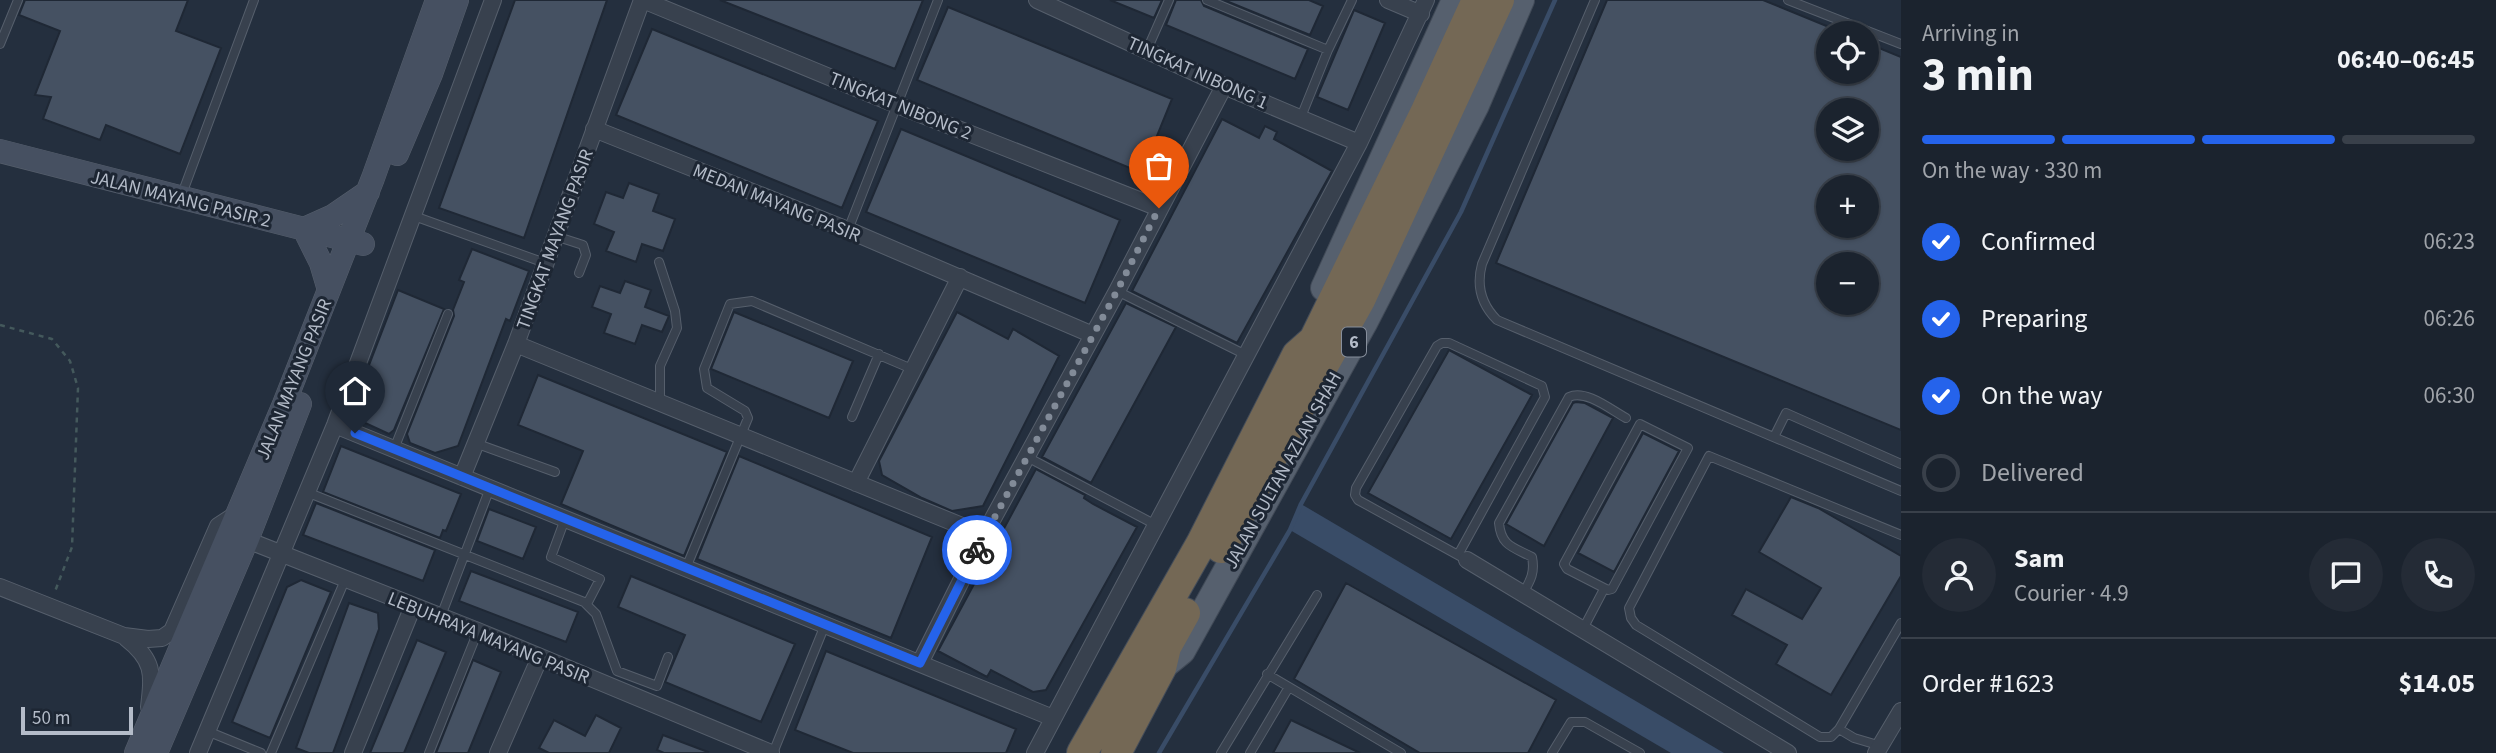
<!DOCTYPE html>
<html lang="en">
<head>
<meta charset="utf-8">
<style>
	:root { --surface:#1b232e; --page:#242b36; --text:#f1f3f6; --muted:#a0a4aa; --line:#39404a; --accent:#2563eb }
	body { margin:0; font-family:"Source Sans 3",sans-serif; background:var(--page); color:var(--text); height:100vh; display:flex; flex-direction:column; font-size:26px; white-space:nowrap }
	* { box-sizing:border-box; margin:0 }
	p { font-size:23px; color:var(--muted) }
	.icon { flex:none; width:38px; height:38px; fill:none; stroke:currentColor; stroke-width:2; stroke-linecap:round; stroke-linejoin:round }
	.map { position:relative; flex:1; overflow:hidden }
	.side { display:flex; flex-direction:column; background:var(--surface); width:595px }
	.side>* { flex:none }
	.controls { position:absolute; left:1816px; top:21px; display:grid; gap:14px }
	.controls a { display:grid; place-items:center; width:63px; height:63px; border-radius:50%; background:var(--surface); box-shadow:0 2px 5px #0004,0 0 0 2px var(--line); font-size:35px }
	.scale { position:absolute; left:21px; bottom:18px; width:112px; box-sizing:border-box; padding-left:7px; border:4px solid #b4bcc9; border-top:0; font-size:19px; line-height:24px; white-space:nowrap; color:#b4bcc9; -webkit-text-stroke:5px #1d2633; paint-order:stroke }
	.pin { position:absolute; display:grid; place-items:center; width:60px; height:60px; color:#fff; margin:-72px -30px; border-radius:50% 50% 50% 0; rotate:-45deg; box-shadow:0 0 7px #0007 }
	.pin .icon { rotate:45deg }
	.courier { position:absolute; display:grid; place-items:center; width:70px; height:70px; margin:-35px; border:5px solid #2563eb; border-radius:50%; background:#fff; color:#222; box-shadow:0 2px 9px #0007 }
	.overview em { font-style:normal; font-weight:700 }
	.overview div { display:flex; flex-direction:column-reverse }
	.overview { display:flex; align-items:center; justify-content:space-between; height:119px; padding:0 21px }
	h1 { font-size:46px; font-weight:700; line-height:52px }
	.bar { display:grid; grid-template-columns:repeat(4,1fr); gap:10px 7px; align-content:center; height:84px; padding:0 21px }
	.bar i { height:9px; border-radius:5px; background:var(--line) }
	.bar .on { background:var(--accent) }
	.bar p { grid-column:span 4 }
	.line { display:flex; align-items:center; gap:18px; padding:0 21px; border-top:2px solid var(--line) }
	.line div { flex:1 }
	.round { display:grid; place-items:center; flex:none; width:74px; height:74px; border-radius:37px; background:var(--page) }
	ol { padding:0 21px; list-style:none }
	li { display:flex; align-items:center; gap:21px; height:77px }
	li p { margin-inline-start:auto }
	li .icon { padding:7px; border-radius:50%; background:var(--accent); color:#fff; stroke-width:4 }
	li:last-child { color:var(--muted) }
	li i { width:38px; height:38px; border:4px solid var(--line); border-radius:50% }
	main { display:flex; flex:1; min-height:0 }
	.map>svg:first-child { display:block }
</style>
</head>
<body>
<main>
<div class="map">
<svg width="1901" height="753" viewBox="0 0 1901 753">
	<rect width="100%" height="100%" fill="#242f3e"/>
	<!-- water -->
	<path fill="#394c67" d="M1301 504 1724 753H1671L1290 530Z"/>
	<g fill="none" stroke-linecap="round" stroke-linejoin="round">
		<!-- stream -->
		<path stroke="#394c67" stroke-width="4.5" d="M1159 753 1290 530 1301 504 1461 212 1555 0"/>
	</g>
	<!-- building -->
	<path fill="#455162" stroke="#1f2835" stroke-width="2" fill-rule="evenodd" d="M25 0H188L176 31 221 48 180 154 106 125 100 140 43 119 51 97 35 95 60 31 19 15Z
		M515 0H607L524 238 439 208Z
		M720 0H923L895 69Z
		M1110 0H1162L1154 18Z
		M1176 0H1201L1204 6 1308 49 1295 79 1166 25Z
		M1224 0H1309L1323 6 1310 35Z
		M1607 0H1763L1829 27V72H1867V43L1901 57V430L1496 263ZM1829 110H1867V149H1829ZM1829 187H1867V226H1829ZM1829 264H1867V303H1829Z
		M948 7 1172 99 1142 173 917 80Z
		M1354 10 1385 23 1348 110 1317 97Z
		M652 29 878 121 842 208 616 115Z
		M1222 119 1259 138 1265 126 1277 132 1274 139 1332 171 1237 343 1132 291Z
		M901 129 1120 220 1085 303 866 212Z
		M629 183 659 194 653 211 675 219 663 251 642 244 636 262 606 251 614 232 594 224 606 192 623 198Z
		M472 249 529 271 510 321 506 319 458 446 435 453 410 443 407 434 454 316 453 310 464 282 459 280Z
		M625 281 651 290 645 307 669 316 662 332 642 325 635 344 604 333 611 314 592 307 600 286 620 293Z
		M398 290 444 309 394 430 389 434 363 422 354 404Z
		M1126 303 1176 327 1091 483 1042 457Z
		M734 312 853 361 829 418 711 369Z
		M957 312 1008 339 1013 329 1059 356 983 506 952 511 922 498 882 475 879 461Z
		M1449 350 1532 395 1451 539 1368 493Z
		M538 375 727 452 684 556 561 504 583 451 518 425Z
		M1576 402 1585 403 1613 418 1544 546 1506 524 1573 403Z
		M1643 433 1679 451 1614 572 1578 553Z
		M341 446 461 494 446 531 443 530 440 538 323 492Z
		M739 456 932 537 891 638 697 559Z
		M1036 469 1085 495 1084 498 1093 504 1137 527 1046 690 1033 692 991 670 987 677 938 651Z
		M1791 497 1818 508 1901 556V576L1831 695 1776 664 1787 645 1732 615 1746 589 1802 619 1821 588 1759 552Z
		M316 503 435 550 423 581 303 535Z
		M489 509 536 527 523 559 477 541Z
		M471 571 578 612 566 642 459 601Z
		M631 576 795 644 761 722 665 682 685 635 618 607Z
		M301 580 331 592 270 738 232 722 287 587Z
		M1346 583 1556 700 1528 753H1420L1294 679Z
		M349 603 378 613 379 629 333 753H309L296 748Z
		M417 640 446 652 404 753H370Z
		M826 651 1016 729 1006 753H853L795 730Z
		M473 660 501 672 468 753H436Z
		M596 715 621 728 609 753H549L539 748 554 720 585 736Z
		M1291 720 1360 753H1273Z
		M663 735 708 752 707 753H664L657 750Z"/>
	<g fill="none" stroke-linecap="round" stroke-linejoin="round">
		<!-- lane casing -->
		<g stroke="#565f6c" stroke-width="10">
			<path id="lane" d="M1207 0 1328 50
				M1595 0 1482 264C1476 286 1481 304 1497 320L1901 491
				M1788 0 1901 44
				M0 44 18 0
				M1147 50 1169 0
				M1301 117 1328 50 1352 0
				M182 194 254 0
				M414 216 545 263
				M848 230 938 0
				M555 236 583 245 586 255 579 273
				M659 262 675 311 677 328 660 366V403
				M1117 291 1246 355
				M852 417 879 354
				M1640 424 1688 448 1612 589 1608 590 1567 569 1564 564Z
				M1774 437 1786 413 1901 464
				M475 443 555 472
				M394 449 448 314
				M1027 457 1156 525
				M309 493 584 602 596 614 617 671 657 686 668 657
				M565 519 551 557 600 579 587 604
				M1458 555 1545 397 1542 386 1449 343H1442L1437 346 1356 488 1355 495 1358 500 1467 560
				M686 568 748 418 745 411 707 388 704 369 730 304 752 301 912 369
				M1523 593C1531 580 1535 572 1532 557 1513 547 1501 546 1499 523L1569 397C1586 389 1611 410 1626 418
				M441 616 490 488
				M1583 629 1604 589
				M1267 674 1401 753
				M1839 729 1901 623
				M207 731 261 753
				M1881 746 1854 738 1839 729 1831 737H1820L1636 625 1631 618 1629 608 1709 456 1901 535
				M271 753 345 580
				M429 753 478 631
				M773 753 825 625
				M1221 753 1317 595
				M1250 753 1289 687
				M1552 753 1571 722H1585L1640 753"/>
		</g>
		<!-- street casing -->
		<g stroke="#565f6c" stroke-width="18">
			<path id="street" d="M643 0 897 105 1159 208
				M1037 0 1224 86 1359 143
				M1388 0 1421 14
				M594 129 848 230 1093 335
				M516 344 984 535
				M335 425 1053 718
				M462 477 516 344 642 0
				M856 483 960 277
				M238 543 247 540 478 631 771 753
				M1467 560 1788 753
				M0 587 124 636 148 639 162 638 172 631 218 526 238 513
				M126 638C154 660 153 673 149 707
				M920 663 984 535 1117 291 1224 86
				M198 753 335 425 493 0
				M353 753 413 606
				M498 753 540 657
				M1035 753 1359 143 1426 0
				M1876 753 1901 711"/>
		</g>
		<!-- secondary casing -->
		<g stroke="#565f6c" stroke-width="24">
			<path id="secondary" d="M0 151 363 244
				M397 154 431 74 457 0
				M304 229 333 216 368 192
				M304 229 321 263 329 290
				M136 753 284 404 373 178 437 0
				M156 753 247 540 300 404"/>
		</g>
		<!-- primary casing -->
		<g stroke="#414a57" stroke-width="28">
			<path id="primary" d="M1324 288 1455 0
				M1161 668 1182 651 1364 323 1476 105 1521 0"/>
		</g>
		<!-- highway casing -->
		<g stroke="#434c59" stroke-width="32">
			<path id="highway" d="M1221 548 1360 300 1499 0
				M1082 753 1201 544 1297 355 1314 340 1426 111 1477 0
				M1116 753 1161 668 1166 647 1185 613"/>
		</g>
		<!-- path -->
		<path stroke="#44595c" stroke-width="2.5" stroke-dasharray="5 5" stroke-linecap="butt" d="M0 325 52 339 70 361 78 388 72 547 54 594"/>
		<!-- lane -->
		<use href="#lane" stroke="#38414e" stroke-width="8"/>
		<!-- street -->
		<use href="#street" stroke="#38414e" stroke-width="16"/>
		<!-- secondary -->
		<use href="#secondary" stroke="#465061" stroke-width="23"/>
		<!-- primary -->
		<use href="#primary" stroke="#56606e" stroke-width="26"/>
		<!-- highway -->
		<use href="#highway" stroke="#746855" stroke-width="30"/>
	</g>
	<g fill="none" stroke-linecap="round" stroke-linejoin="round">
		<!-- done -->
		<path stroke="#828b98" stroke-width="7" stroke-dasharray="0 12.6" d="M977 550 1117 291 1159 208"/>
		<!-- route -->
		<path stroke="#2563eb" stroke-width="9" d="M355 433 920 663 977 550"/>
	</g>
	<g text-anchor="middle" stroke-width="6" stroke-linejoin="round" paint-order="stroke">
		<!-- shield labels -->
		<rect fill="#1d2633" stroke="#878f9c" stroke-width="2" x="1342" y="327.5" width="24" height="29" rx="5"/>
		<g font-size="18" font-weight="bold" fill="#b4bcc9">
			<text x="1354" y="348">6</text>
		</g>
		<!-- street labels -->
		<g font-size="19" fill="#b4bcc9" stroke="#1d2633">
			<text transform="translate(1198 72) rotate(24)" y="7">TINGKAT NIBONG 1</text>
			<text transform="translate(901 105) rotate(22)" y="7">TINGKAT NIBONG 2</text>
			<text transform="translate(181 198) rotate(14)" y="7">JALAN MAYANG PASIR 2</text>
			<text transform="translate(777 202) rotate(22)" y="7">MEDAN MAYANG PASIR</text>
			<text transform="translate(554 239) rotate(-70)" y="7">TINGKAT MAYANG PASIR</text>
			<text transform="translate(293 379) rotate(-68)" y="7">JALAN MAYANG PASIR</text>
			<text transform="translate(1282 470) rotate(-61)" y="7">JALAN SULTAN AZLAN SHAH</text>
			<text transform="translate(489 637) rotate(22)" y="7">LEBUHRAYA MAYANG PASIR</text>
		</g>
	</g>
</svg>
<div class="controls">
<a><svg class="icon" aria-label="locate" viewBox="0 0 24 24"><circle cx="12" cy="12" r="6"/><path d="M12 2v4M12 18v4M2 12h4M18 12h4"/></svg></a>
<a><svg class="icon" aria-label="layers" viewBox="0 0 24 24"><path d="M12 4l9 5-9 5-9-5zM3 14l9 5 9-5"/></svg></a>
<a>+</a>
<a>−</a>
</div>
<div class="scale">50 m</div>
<div class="pin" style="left:1159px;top:208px;background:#ea580c"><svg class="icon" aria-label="bag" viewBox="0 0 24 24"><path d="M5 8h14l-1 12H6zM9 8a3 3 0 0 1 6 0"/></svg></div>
<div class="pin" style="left:355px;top:433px;background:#1f2937"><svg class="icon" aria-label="home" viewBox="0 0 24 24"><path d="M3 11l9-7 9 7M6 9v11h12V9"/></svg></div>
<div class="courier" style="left:977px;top:550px"><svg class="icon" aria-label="bike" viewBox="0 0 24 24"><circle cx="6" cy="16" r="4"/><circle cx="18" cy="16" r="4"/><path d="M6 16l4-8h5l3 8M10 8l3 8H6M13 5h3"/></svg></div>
</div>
<section class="side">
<div class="overview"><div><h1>3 min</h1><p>Arriving in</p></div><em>06:40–06:45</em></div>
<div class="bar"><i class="on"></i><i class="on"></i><i class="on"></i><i></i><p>On the way · 330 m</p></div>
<ol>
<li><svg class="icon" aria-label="check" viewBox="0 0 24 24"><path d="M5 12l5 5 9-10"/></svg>Confirmed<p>06:23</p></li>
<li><svg class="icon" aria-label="check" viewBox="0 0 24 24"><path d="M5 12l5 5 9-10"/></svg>Preparing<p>06:26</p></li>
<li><svg class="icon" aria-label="check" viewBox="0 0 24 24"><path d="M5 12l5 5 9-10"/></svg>On the way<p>06:30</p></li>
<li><i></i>Delivered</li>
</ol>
<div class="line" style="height:126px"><a class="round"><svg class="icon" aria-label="person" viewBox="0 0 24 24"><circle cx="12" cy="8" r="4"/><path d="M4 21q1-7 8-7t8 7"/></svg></a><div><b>Sam</b><p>Courier · 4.9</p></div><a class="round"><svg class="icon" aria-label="chat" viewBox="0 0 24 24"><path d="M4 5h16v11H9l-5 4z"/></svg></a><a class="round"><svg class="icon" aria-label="phone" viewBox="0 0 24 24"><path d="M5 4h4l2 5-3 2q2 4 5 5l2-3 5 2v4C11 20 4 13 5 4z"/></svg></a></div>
<div class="line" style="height:91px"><div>Order #1623</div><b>$14.05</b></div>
</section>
</main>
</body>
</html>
